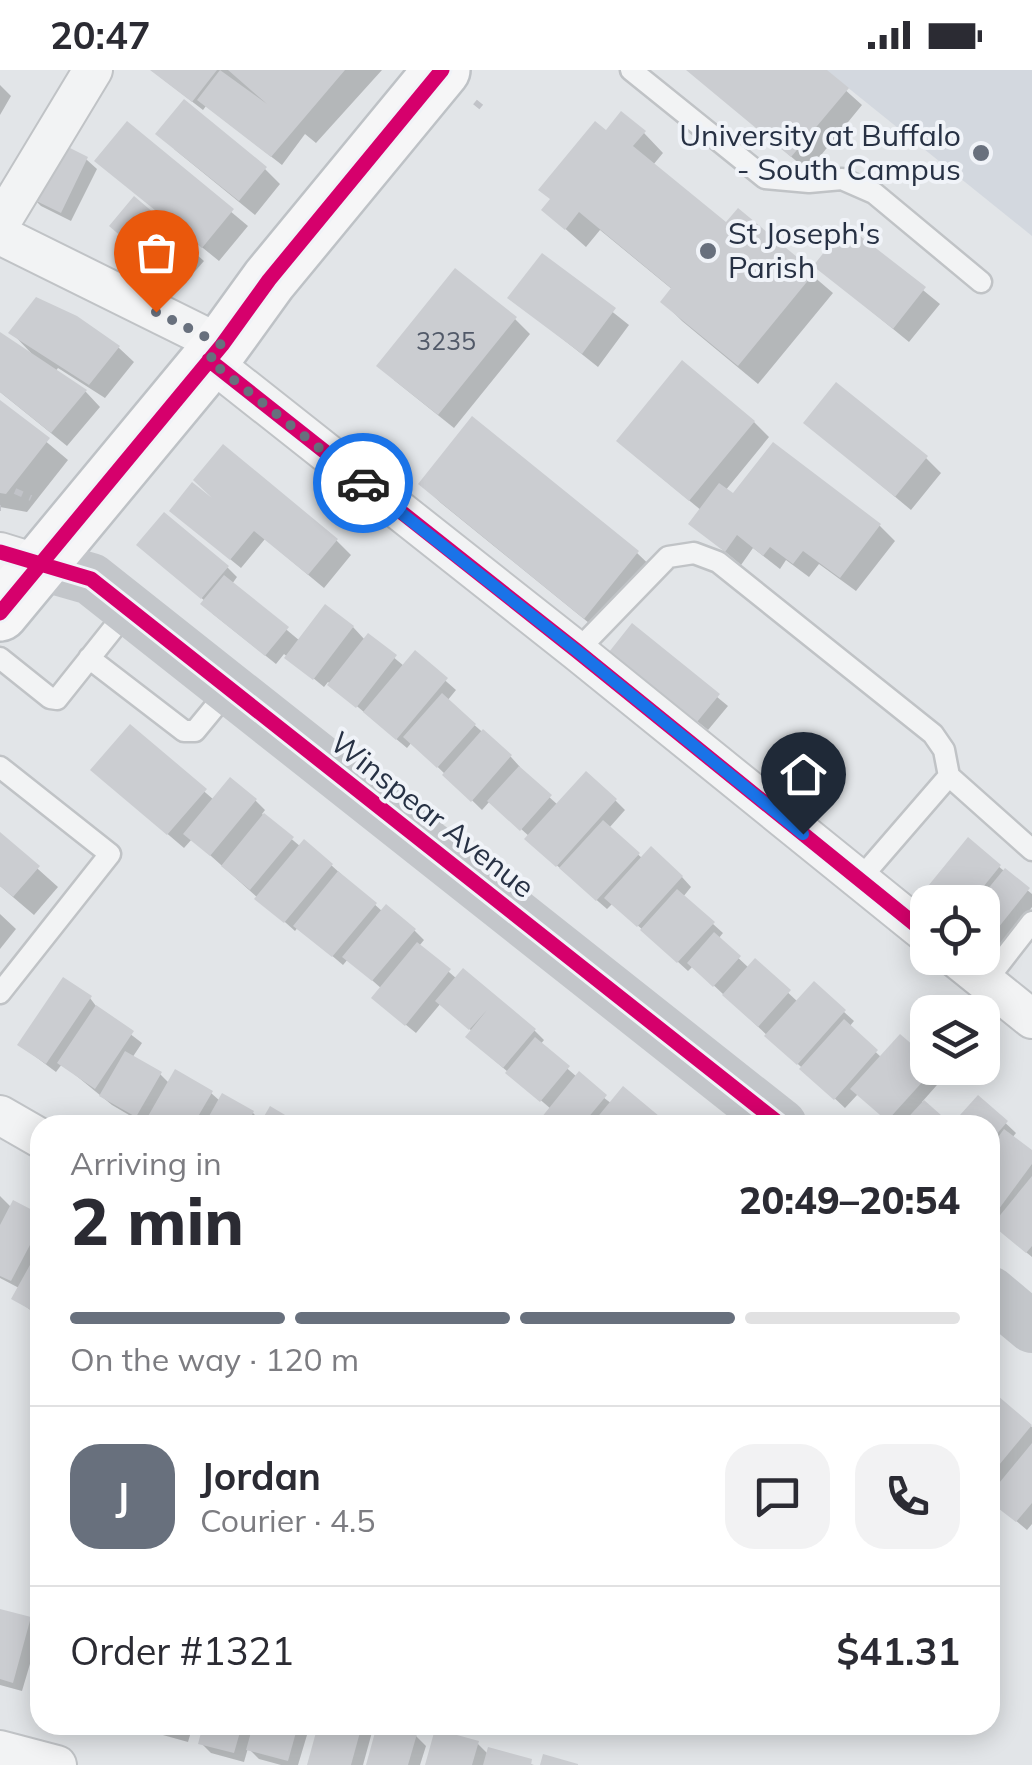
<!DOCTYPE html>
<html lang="en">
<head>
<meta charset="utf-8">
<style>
	:root { --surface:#fff; --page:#f2f2f3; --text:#2b2b33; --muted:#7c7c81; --line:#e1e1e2; --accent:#68707d }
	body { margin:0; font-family:Mulish,sans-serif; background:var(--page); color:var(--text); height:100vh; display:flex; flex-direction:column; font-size:38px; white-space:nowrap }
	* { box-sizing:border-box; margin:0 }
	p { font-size:32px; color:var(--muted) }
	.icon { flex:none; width:55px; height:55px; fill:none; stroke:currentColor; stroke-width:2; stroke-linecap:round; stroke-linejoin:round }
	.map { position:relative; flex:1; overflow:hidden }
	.sheet { position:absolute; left:30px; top:1045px; width:970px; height:620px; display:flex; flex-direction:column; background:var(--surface); border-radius:30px; box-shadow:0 5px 25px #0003 }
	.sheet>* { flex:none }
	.buttons { position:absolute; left:910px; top:815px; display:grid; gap:20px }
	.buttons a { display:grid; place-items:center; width:90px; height:90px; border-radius:20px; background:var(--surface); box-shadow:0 5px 25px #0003; font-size:50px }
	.pin { position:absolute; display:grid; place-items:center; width:85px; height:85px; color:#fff; margin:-102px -42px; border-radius:50% 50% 50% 0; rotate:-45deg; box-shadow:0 0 10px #0007 }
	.pin .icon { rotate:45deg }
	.courier { position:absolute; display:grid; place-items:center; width:100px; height:100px; margin:-50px; border:8px solid #1a73e8; border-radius:50%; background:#fff; color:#222; box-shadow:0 2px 12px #0007 }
	.headline em { font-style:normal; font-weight:800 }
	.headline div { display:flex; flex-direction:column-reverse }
	.headline { display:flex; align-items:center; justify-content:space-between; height:170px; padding:0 40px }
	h1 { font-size:65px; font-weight:800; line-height:75px }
	.bar { display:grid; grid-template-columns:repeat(4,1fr); gap:15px 10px; align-content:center; height:120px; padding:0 40px }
	.bar i { height:12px; border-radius:8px; background:var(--line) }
	.bar .on { background:var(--accent) }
	.bar p { grid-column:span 4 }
	.line { display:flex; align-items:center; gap:25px; padding:0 40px; border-top:2px solid var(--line) }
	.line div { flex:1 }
	.round { display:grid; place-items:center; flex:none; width:105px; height:105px; border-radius:30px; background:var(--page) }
	.status { display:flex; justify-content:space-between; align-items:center; height:70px; padding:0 50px; background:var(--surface); direction:ltr }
	.status svg { height:28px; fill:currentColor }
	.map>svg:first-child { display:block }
</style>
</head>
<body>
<div class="status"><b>20:47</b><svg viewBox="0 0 49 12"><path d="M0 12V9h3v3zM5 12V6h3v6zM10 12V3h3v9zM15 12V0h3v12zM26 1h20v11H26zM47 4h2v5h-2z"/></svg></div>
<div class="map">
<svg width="1032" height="1695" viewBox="0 0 1032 1695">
	<rect width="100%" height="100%" fill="#e2e5e8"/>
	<!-- built -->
	<path fill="#d3d8df" d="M826 0H1032V166Z"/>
	<!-- shadow -->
	<path fill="#0003" d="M151 0H382L316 73 305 64 282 95 206 36 203 40Z
		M689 0H823L862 35 808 101Z
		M0 15 11 26 0 45Z
		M127 55 248 156 219 191 113 105Z
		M644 63 663 83 653 95 726 155 738 142 833 223 758 314 682 251 663 232 673 220 600 160 586 177 544 140 606 64Z
		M57 74 87 90 97 99 71 151 41 136 31 126Z
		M174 79 265 99 280 114 255 145Z
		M134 130 204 191 182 216 122 165Z
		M847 158 940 234 909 272 816 196Z
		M542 186 629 255 598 297 511 228Z
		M76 248 119 278 134 292 105 328 58 298 55 302 86 322 100 337 67 376 0 322V265L32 284 11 262Z
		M515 249 530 264 454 358 394 310Z
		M0 333 68 390 27 442 0 437Z
		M754 352 769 367 725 421 733 427 773 375 880 456 895 471 856 521 819 494 809 507 786 490 780 499 753 478 741 495 692 454 702 441 634 385Z
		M806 353 926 388 941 403 911 440Z
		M421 414 637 483 657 502 605 566 441 433Z
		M212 431 336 470 351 485 324 518 265 469 241 498 182 450Z
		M165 445 228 498 237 507 232 514 300 571 353 557 365 570 368 566 404 596 415 584 456 620 447 631 511 687 520 697 518 699 558 735 615 730 625 740 609 758 643 789 682 807 691 817 683 827 723 863 718 869 749 898 755 892 798 932 844 942 854 951 849 957 882 988 935 998 944 1007 922 1032 948 1055H893L858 1024 845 1038 693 896 688 901 613 833 607 839 538 779 530 767 490 731 482 740 412 672 407 678 328 612 324 617 284 584 276 594 213 544 205 531 149 485Z
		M632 557 728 636 708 660 622 591Z
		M130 657 214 730H255L265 740 262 744 301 777 331 795 383 842 414 860 424 870 419 876 457 909 534 960 544 970 540 975 577 1007 612 1034 657 1048 665 1055H551V1039L479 977 473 962 441 933 416 963 384 937 382 919 348 889 343 895 298 857 295 861 192 769 184 778 109 714Z
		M0 765 58 817 34 845 0 816Z
		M968 771 1032 824V837L996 883 982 873V832H919Z
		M0 844 16 859 0 879Z
		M90 928 99 940 142 973 132 988 160 1004 170 1014 211 1023 220 1031 223 1026 253 1043 263 1053 297 1055H146L112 1035 62 994 56 1002 20 975Z
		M979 1028 1016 1063 1012 1068 1032 1083V1187L1005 1165 998 1151 990 1145V1055H955Z
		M0 1126 12 1138 40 1147V1247L14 1228 19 1218 0 1208Z
		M998 1330 1032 1357V1454L1027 1460 990 1429V1339Z
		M0 1541 30 1550 40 1560 22 1621 0 1615Z
		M145 1655H193L188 1672 152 1662Z
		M205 1655H310L298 1695H281L259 1689 248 1678 244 1692 211 1683 201 1673Z
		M320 1655H374L363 1695H309Z
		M416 1666 426 1676 420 1695H369Z
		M477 1673 488 1684 534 1695H428Z"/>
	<!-- building -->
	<path fill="#cbcdd1" d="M150 0H217L192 32Z
		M220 0 267 34 228 0H345L271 87 197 30Z
		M686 0H827L849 18 791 87Z
		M184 29 267 97 239 131 155 64Z
		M621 41 646 61 633 76 726 152 738 138 815 202 738 296 660 232 671 218 579 142 565 160 541 140 550 129 538 120 595 51 606 60Z
		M127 51 234 139 202 178 94 91Z
		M56 71 88 87 61 143 28 127Z
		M134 126 196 179 171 209 109 156Z
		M846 155 926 217 893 259 813 196Z
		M542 183 616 238 582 284 507 228Z
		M455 198 517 247 438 345 376 296Z
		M36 227 77 246 120 276 89 315 8 263Z
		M0 262 87 320 51 363 0 322Z
		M682 290 755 351 689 431 616 371Z
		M836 312 928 386 895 427 803 353Z
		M0 330 50 368 6 424 0 423Z
		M472 346 639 481 584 549 418 414Z
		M773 372 881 454 840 508 803 481 793 494 770 477 763 486 737 465 725 482 688 454 719 413 733 423Z
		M223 374 338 469 308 505 254 461 230 490 169 441 192 412 212 428 193 410Z
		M164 442 229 496 201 529 136 475Z
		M224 505 289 557 265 586 200 534Z
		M325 534 354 556 313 610 284 588Z
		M632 553 720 624 697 652 609 582Z
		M368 563 397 585 356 638 327 615Z
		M415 580 448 608 396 670 363 642Z
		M442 623 476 654 437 698 403 667Z
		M130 654 207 719 167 765 90 700Z
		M483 659 512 685 471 732 442 705Z
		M519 696 552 725 520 761 487 731Z
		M586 701 617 729 556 797 524 769Z
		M230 707 257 729 210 786 183 764Z
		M264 743 294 767 250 820 221 796Z
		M603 750 640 783 596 831 559 798Z
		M0 762 40 796 13 827 0 816Z
		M968 767 1001 795 971 832H928V842L915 832Z
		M304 769 333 794 284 853 254 829Z
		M651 776 683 806 637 857 604 828Z
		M1005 798 1030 818 982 878V832H977Z
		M338 801 377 833 332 887 293 856Z
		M677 819 715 852 677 893 640 860Z
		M386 834 416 859 372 911 342 887Z
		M714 862 741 886 713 917 687 893Z
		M417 872 451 899 405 956 371 928Z
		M755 888 791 920 758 957 722 925Z
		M463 898 536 959 503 998 465 967 487 940 469 960 435 931Z
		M63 907 92 926 46 994 17 975Z
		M814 911 846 940 797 995 764 966Z
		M96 935 134 961 95 1019 57 993Z
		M844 949 878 980 834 1030 799 999Z
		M900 964 928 988V998H935L887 1051 850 1019Z
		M535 967 570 996 540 1032 505 1003Z
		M125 981 162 1002 136 1047 99 1026Z
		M175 999 213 1021 193 1055H143Z
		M579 1001 607 1025 582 1055H549L541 1048Z
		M623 1016 659 1046 651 1055H591Z
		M222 1023 254 1041 247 1055H204Z
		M978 1025 1008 1051 990 1072V1055H951Z
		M924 1030 950 1053 948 1055H901Z
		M270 1036 302 1055H259Z
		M1004 1059 1032 1080V1094L993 1147 990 1145V1078Z
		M1032 1106V1176L1026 1183 992 1155Z
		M13 1130 40 1144V1156L11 1211 0 1206V1155Z
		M40 1177V1245L11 1229Z
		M998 1326 1032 1355 990 1406V1335Z
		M1032 1373V1433L1016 1452 990 1432V1424Z
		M0 1539 31 1547 13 1613 0 1609Z
		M39 1589H40V1624L30 1622Z
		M151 1655H181L178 1664Z
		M203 1655H242L234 1683 198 1674Z
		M253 1655H298L288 1691 246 1680Z
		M318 1655H362L351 1695H307Z
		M377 1655 417 1664 408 1695H366Z
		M435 1659 479 1671 472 1695H425Z
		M488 1677 532 1689 531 1695H483Z
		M543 1684 578 1694V1695H540Z"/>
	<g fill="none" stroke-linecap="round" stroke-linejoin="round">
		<!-- lane casing -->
		<g stroke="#c0c3c6" stroke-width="25">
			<path id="lane" d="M631 0 765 108 809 112 842 109 874 123 981 212
				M577 581 668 487 694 483 718 492 933 664 944 680 949 706 1032 780
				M0 588 50 628 57 629 128 540
				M89 588 184 661H195L228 621
				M0 697 110 784 0 923
				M859 810 949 706
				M986 911 1032 852"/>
		</g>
		<!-- street casing -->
		<g stroke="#c0c3c6" stroke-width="42">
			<path id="street" d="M0 154 93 0
				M0 165 222 275
				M209 290 577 581 928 865
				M0 482 42 495
				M956 888 1032 949
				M0 1045 40 1068
				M0 1680 57 1695"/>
		</g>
		<!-- primary casing -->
		<g stroke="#bec2c6" stroke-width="60">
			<path id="primary" d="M0 543 222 275 269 210 442 0"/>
		</g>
		<!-- path -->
		<path stroke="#c1c3c8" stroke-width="6" stroke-dasharray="8 8" stroke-linecap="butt" d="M475 32 485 40
			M15 421 31 428
			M0 438H1"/>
		<!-- lane -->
		<use href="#lane" stroke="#f2f3f4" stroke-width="20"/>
		<!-- street -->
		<use href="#street" stroke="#f2f3f4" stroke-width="38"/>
		<!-- secondary -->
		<path stroke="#c3c6ca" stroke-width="52" d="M42 495 91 509 781 1055
			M990 1222 1032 1257"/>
		<!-- primary -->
		<use href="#primary" stroke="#f6f6f7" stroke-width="55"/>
		<!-- cycleway casing -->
		<g stroke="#f0f3f8" stroke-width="21">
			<path id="cycleway" d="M209 290 577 581 928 865
				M0 482 91 509 781 1055
				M0 543 222 275 269 210 442 0"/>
		</g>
		<!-- cycleway -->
		<use href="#cycleway" stroke="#d6006c" stroke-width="15"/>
	</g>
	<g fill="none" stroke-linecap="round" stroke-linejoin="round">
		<!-- done -->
		<path stroke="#68707d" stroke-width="10" stroke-dasharray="0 18" d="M156 242 222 275 209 290 363 413"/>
		<!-- route -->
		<path stroke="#1a73e8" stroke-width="12" d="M363 413 577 581 803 764"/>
	</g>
	<!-- markers -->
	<g fill="#68707d" stroke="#f0f3f8" stroke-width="4">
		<circle cx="981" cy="83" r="10"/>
		<circle cx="708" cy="181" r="10"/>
	</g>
	<g text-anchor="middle" stroke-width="8" stroke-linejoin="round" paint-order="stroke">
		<!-- number labels -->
		<g font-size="25" fill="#515968">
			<text x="446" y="280">3235</text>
		</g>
		<!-- poi labels -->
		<g font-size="30" fill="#273144" stroke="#f0f3f8" text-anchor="end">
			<text x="961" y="76">University at Buffalo<tspan x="961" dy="34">- South Campus</tspan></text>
			<text x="728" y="174" text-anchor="start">St Joseph's<tspan x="728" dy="34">Parish</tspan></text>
		</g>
		<!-- street labels -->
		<g font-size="30" fill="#273144" stroke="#f0f3f8">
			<text transform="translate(432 745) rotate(38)" y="10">Winspear Avenue</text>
		</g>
	</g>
</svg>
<div class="buttons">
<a><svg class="icon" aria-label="locate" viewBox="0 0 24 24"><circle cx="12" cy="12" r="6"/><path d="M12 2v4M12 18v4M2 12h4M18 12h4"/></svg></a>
<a><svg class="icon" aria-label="layers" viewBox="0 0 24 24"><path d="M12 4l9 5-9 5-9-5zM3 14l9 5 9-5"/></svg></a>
</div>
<div class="pin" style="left:156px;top:242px;background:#ea580c"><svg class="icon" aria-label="bag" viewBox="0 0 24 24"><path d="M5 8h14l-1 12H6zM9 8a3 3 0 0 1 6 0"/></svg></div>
<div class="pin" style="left:803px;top:764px;background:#1f2937"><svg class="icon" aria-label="home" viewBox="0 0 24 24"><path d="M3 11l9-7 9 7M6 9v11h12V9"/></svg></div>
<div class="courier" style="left:363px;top:413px"><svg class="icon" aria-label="car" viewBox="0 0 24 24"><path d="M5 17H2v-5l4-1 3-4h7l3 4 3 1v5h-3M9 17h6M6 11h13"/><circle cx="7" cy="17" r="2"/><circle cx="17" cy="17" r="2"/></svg></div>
<section class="sheet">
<div class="headline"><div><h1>2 min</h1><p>Arriving in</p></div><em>20:49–20:54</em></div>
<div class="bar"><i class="on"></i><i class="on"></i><i class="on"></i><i></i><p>On the way · 120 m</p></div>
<div class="line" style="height:180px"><b class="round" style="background:var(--accent);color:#fff">J</b><div><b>Jordan</b><p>Courier · 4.5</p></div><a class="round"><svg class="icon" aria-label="chat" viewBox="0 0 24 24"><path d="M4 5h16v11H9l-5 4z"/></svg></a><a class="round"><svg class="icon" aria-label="phone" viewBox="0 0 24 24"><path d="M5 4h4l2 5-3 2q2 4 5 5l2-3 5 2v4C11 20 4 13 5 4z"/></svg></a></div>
<div class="line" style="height:130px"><div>Order #1321</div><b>$41.31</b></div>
</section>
</div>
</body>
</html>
